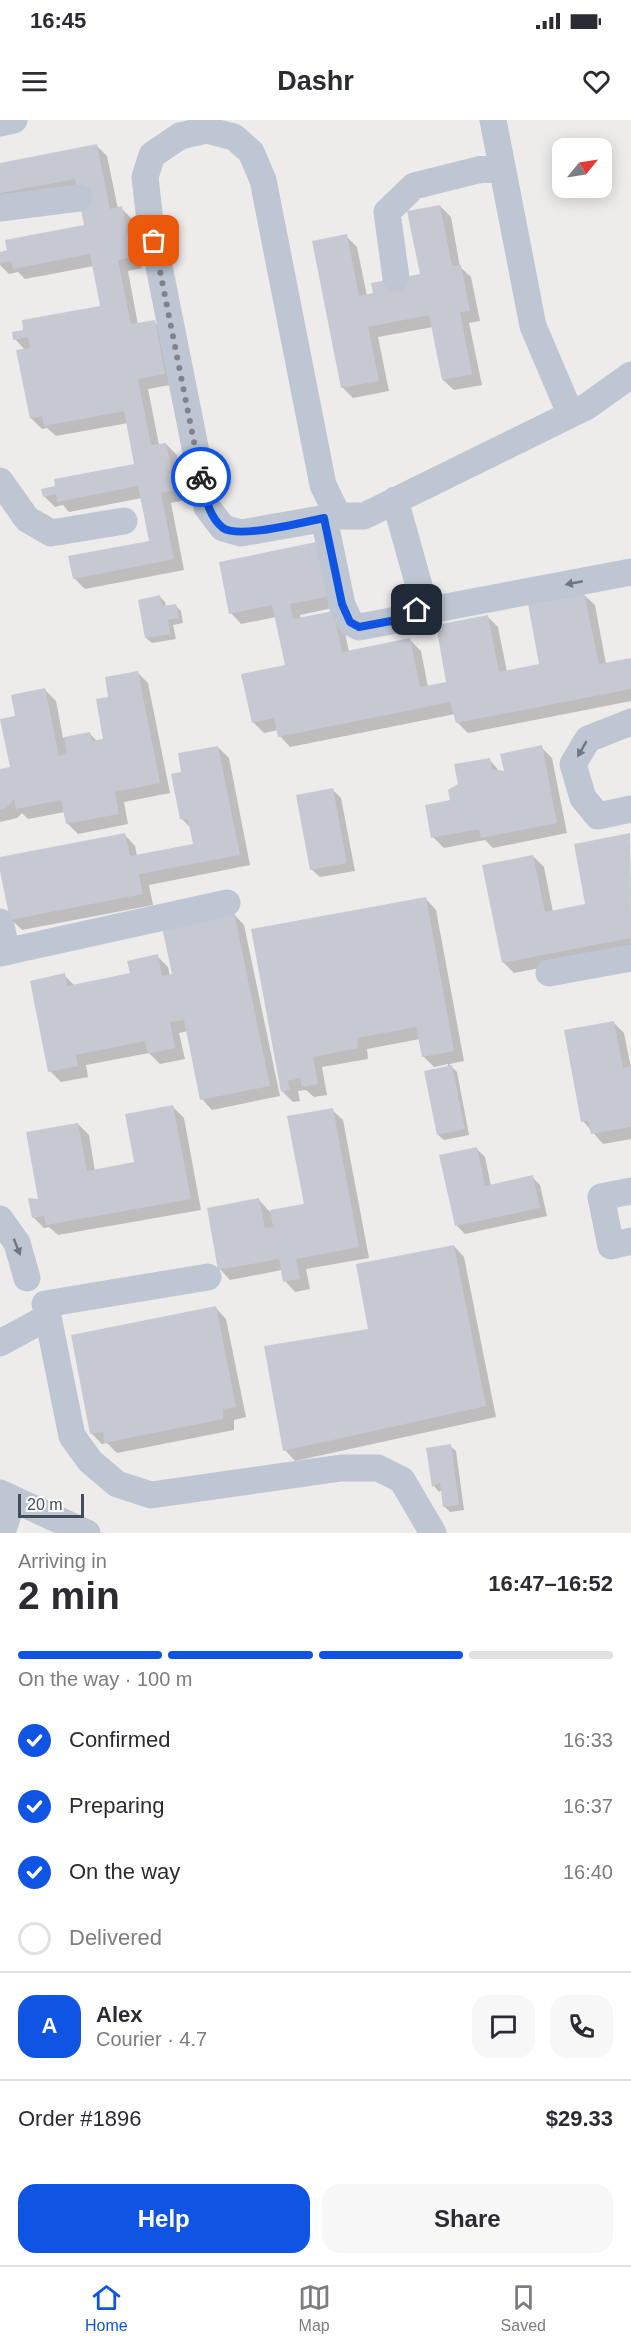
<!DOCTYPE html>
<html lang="en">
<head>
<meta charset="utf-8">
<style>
	:root { --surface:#fff; --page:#f7f7f7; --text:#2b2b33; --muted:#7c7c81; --line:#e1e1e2; --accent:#1054e4 }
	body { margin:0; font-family:Helvetica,sans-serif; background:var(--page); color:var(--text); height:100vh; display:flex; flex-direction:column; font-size:22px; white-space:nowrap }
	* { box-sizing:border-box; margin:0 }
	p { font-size:20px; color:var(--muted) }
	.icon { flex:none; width:33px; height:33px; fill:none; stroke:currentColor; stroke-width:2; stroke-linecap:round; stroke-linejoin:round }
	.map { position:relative; height:1413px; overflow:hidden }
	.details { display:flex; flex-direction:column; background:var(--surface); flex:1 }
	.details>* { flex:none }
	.needle { width:39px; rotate:60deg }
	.tools { position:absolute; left:552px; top:18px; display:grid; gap:12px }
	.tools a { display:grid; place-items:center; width:60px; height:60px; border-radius:12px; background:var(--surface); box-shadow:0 3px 15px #0003; font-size:30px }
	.scale { position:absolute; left:18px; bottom:15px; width:66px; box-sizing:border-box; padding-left:6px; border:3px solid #434c59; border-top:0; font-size:16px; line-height:21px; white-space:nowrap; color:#434c59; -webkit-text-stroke:4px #fff; paint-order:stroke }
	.pin { position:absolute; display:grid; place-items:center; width:51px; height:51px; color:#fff; margin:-26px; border-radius:12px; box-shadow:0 3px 9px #0006 }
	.courier { position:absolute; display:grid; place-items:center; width:60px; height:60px; margin:-30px; border:4px solid #1054e4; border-radius:50%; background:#fff; color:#222; box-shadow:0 2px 8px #0007 }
	.overview em { font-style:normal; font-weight:800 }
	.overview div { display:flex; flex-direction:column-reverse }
	.overview { display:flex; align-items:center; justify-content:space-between; height:102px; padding:0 18px }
	h1 { font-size:39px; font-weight:800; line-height:45px }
	.bar { display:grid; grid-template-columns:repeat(4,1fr); gap:9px 6px; align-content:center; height:72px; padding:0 18px }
	.bar i { height:8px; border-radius:4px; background:var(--line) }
	.bar .on { background:var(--accent) }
	.bar p { grid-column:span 4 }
	.line { display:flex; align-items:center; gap:15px; padding:0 18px; border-top:2px solid var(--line) }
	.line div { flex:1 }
	.round { display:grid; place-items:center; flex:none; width:63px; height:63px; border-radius:18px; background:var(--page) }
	ol { padding:0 18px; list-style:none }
	li { display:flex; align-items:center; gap:18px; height:66px }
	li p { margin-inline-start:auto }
	li .icon { padding:6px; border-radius:50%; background:var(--accent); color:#fff; stroke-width:4 }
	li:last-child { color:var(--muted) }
	li i { width:33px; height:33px; border:3px solid var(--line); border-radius:50% }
	.primary-button { display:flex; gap:12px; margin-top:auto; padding:12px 18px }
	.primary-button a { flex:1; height:69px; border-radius:18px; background:var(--accent); color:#fff; font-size:24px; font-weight:800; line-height:69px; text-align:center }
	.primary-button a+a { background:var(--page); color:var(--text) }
	.status { display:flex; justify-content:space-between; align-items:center; height:42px; padding:0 30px; background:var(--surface); direction:ltr }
	.status svg { height:16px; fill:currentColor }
	header { display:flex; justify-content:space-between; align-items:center; height:78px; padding:0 18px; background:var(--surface); font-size:27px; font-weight:800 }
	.dock { display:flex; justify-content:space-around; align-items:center; height:84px; border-top:2px solid var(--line); background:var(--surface); font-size:16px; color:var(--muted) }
	.dock a { display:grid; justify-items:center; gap:3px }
	.dock .on { color:var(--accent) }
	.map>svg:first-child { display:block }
</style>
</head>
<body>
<div class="status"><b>16:45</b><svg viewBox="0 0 49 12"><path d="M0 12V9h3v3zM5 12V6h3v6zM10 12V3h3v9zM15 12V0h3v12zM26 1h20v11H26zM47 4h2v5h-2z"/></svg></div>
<header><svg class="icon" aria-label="menu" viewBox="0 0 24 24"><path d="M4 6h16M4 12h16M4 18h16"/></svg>Dashr<svg class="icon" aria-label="heart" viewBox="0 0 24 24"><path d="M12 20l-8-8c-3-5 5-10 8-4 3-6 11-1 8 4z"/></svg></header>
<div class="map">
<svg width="631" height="1413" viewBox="0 0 631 1413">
	<rect width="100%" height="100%" fill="#eeebeb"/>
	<!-- shadow -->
	<path fill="#0003" d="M96 25 107 36 118 89 121 88 132 99 142 148 128 151 138 205 154 202 165 212 175 264 148 269 159 325 166 324 177 335 186 380 171 383 184 450 85 469 74 458 150 422 142 378 69 392 63 385 55 387 44 376 136 345 128 303 56 316 47 308 42 309 31 298 25 230 15 219 102 187 94 146 25 159 18 152 9 154 0 145V133L86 106 79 71 0 76V44Z
		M440 86 451 97 460 147 471 157 480 201 469 203 482 265 454 270 443 260 433 207 378 217 389 271 353 278 342 267 346 116 357 127 367 176 421 155Z
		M320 423 342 486 300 495 301 499 343 503 349 532 410 520 421 531 428 567 448 563 487 496 498 507 507 552 541 546 584 475 595 485 606 544 631 539V581L468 613 457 602 455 594 290 627 280 616 278 610 264 613 253 602 286 546 276 497 241 504 231 493Z
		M160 477 165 482 166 487 175 485 181 491 183 503 173 505 176 519 152 523 146 518Z
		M137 552 148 563 170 673 124 682 128 704 78 714 67 703 65 692 28 699 22 693 17 698 0 702V651L12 648 17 597 45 570 56 581 63 618 89 613 97 621 105 620 110 578Z
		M218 627 229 638 250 745 149 765 153 785 22 810 11 799 0 739 125 715 135 726 137 736 195 725 191 708 181 698 183 653Z
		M541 627 552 638 567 713 493 728 485 720 444 728 433 717 459 665 489 639 500 652 506 653Z
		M333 670 341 678 355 751 320 757 311 749Z
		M630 715 631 830 514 853 503 842 533 736 544 747 553 792 587 785Z
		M426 779 436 790 464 941 449 944 457 952 469 1015 444 1020 438 1015 448 947V944L434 947 423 936 420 919 367 929 368 939 322 947 327 975 314 977 306 970 298 971 300 981 293 982 282 971 253 810Z
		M234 794 244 805 280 976 212 990 202 979 188 911 179 913 185 939 160 944 149 933 86 945 88 957 61 962 50 951 64 855 75 866 132 855 157 836 168 847 170 856 174 855Z
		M613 902 624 913 631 948V1019L603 1024 583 1001Z
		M173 987 184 998 201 1090 58 1115 49 1107 44 1108 33 1097 78 1004 89 1015 95 1051 136 1044Z
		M332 990 343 1000 369 1138 306 1149 310 1169 295 1172 285 1161 282 1150 230 1160 220 1149 259 1080 270 1092 306 1085Z
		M476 1028 485 1037 491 1066 532 1057 540 1065 547 1096 465 1114 456 1105Z
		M454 1126 464 1137 496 1297 295 1341 285 1330 370 1210Z
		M216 1188 226 1199 246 1297 234 1300V1310L117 1333 107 1323 102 1324 92 1314Z
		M450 1326 456 1331 464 1390 450 1392 444 1386 442 1370 439 1372 434 1366 428 1329Z"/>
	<!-- building -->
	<path fill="#c7c9d2" d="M97 24 110 89 122 86 132 137 118 140 131 204 155 200 165 254 138 259 151 325 166 323 176 370 161 373 174 439 73 459 68 436 149 421 138 366 57 382 56 374 43 377 41 369 55 366 54 359 134 344 124 291 44 306 42 296 30 299 16 230 30 228 28 217 13 220 12 212 23 210 22 200 100 186 90 134 13 149 11 141 0 143V132L7 130 5 120 84 105 75 59 0 73V43Z
		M440 85 452 146 461 145 470 191 460 192 472 254 442 260 429 195 368 207 379 261 341 268 312 121 347 114 359 176 373 173 371 163 420 154 407 91Z
		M321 421 332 476 290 484 293 499 333 491 342 532 410 518 420 567 446 562 436 505 488 495 499 552 539 544 528 484 584 473 599 544 631 538V569L456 603 450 582 278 617 274 598 252 603 241 554 285 545 272 485 229 494 219 442Z
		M160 475 162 486 176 484 179 498 168 500 171 514 145 518 138 480Z
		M138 551 160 663 115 672 119 694 66 704 61 680 16 689 14 679 6 688 0 689V649L10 647 0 599 15 596 11 575 45 568 59 636 67 634 64 617 90 612 92 621 103 619 96 579 108 577 105 557Z
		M542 625 557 703 481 718 479 709 431 718 425 685 450 680 448 670 458 664 454 644 490 638 492 649 504 651 500 634Z
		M218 626 240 735 139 754 143 774 10 800 0 751V737L125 713 130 736 193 724 188 700 180 699 171 654 181 652 178 633Z
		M333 668 347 743 310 750 296 675Z
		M630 713 631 818 502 843 482 745 533 735 545 792 585 784 574 724Z
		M426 777 454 931 422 937 416 907 357 918 358 928 313 937 318 964 302 967 300 958 288 961 290 970 281 972 251 809Z
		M234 792 270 966 200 980 184 900 170 902 175 928 148 934 145 921 76 935 78 946 48 952 30 861 65 853 67 866 130 853 127 841 158 834 162 856 172 854 162 807Z
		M614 901 623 948 631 946V1007L591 1014 588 1001 581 1002 564 910Z
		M452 945 465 1009 437 1015 424 951Z
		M173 985 191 1079 46 1105 44 1096 32 1098 28 1078 38 1079 26 1012 78 1003 87 1051 134 1042 125 994Z
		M333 988 359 1127 296 1139 300 1159 283 1162 279 1139 218 1150 207 1088 259 1078 265 1108 273 1107 270 1090 304 1084 287 996Z
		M477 1027 485 1066 533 1055 540 1088 455 1106 439 1035Z
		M454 1125 486 1286 283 1331 264 1226 368 1209 356 1144Z
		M216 1186 236 1287 223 1289V1299L104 1323 103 1312 90 1314 71 1215Z
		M451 1324 459 1385 443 1387 440 1363 432 1367 426 1328Z"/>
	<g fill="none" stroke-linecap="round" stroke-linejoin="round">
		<!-- minor -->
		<path stroke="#bdc6d2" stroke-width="27" d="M493 0 533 206 570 293
			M0 3 14 0
			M0 88 79 78
			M396 158 387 92 414 66 478 50 502 47
			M0 361 27 399 51 413 124 401
			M338 396 241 413 223 408 207 387 150 101 145 57 152 35 180 16 206 10 234 17 251 32 263 60 323 365 338 396H364L586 287 631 255
			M324 398 342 485 350 502 359 507 407 498 417 490 421 473 395 380
			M417 490 441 488 631 452
			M631 602 588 619 573 644 583 678 598 696 631 689
			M0 802 7 831
			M0 833 227 783
			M549 853 631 838
			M631 1071 601 1077 611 1126 631 1121
			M0 1099 17 1123 27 1158
			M45 1184 208 1157
			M0 1223 48 1197 72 1316 90 1341 117 1364 151 1375 341 1348H378L402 1360 433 1413
			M0 1373 87 1413
			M2 1413 13 1379"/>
	</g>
	<!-- one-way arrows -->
	<defs><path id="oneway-solid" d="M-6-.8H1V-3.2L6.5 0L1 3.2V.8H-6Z" transform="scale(1.5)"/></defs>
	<g fill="#6e7783">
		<use href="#oneway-solid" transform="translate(574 463) rotate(169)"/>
		<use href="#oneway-solid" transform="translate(582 629) rotate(120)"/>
		<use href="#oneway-solid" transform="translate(17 1127) rotate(69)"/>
	</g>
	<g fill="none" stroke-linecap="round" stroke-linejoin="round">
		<!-- done -->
		<path stroke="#7f848c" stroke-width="6" stroke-dasharray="0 10.8" d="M154 121 201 357"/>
		<!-- route -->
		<path stroke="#1054e4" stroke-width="8" d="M201 357C205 375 208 396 223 408 239 419 304 402 324 398L342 484 350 502 359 507 407 498 417 490"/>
	</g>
</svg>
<div class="tools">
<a><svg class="needle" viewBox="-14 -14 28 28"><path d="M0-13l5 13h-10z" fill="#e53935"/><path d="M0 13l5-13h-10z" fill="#7c7c81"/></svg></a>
</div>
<div class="scale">20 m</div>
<div class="pin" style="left:154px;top:121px;background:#ea580c"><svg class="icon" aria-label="bag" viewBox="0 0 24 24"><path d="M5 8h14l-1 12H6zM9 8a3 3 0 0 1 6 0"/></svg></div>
<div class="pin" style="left:417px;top:490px;background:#1f2937"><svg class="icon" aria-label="home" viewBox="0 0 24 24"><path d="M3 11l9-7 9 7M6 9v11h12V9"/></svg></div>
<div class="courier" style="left:201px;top:357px"><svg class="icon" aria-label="bike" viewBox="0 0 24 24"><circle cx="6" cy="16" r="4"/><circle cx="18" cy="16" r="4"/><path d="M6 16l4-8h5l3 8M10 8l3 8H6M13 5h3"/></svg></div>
</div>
<section class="details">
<div class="overview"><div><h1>2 min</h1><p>Arriving in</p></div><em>16:47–16:52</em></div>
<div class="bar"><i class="on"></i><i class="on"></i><i class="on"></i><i></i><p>On the way · 100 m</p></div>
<ol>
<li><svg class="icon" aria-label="check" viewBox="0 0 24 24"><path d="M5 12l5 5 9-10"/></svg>Confirmed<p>16:33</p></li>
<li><svg class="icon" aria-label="check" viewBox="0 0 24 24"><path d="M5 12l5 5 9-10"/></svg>Preparing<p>16:37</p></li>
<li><svg class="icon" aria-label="check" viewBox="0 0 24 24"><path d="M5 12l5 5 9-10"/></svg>On the way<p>16:40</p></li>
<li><i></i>Delivered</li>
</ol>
<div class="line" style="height:108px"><b class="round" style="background:var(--accent);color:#fff">A</b><div><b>Alex</b><p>Courier · 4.7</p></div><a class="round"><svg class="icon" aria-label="chat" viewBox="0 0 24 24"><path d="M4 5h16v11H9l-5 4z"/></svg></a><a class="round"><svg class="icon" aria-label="phone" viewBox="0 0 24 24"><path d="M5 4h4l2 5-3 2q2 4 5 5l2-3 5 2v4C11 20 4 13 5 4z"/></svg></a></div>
<div class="line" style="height:78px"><div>Order #1896</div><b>$29.33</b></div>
<div class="primary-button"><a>Help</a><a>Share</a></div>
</section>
<nav class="dock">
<a class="on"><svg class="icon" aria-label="home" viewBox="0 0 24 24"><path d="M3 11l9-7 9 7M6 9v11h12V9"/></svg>Home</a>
<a><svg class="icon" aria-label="map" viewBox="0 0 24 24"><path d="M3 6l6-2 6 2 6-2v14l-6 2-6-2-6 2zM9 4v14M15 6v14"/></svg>Map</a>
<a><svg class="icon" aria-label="saved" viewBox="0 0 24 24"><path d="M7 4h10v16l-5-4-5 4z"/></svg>Saved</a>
</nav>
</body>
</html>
